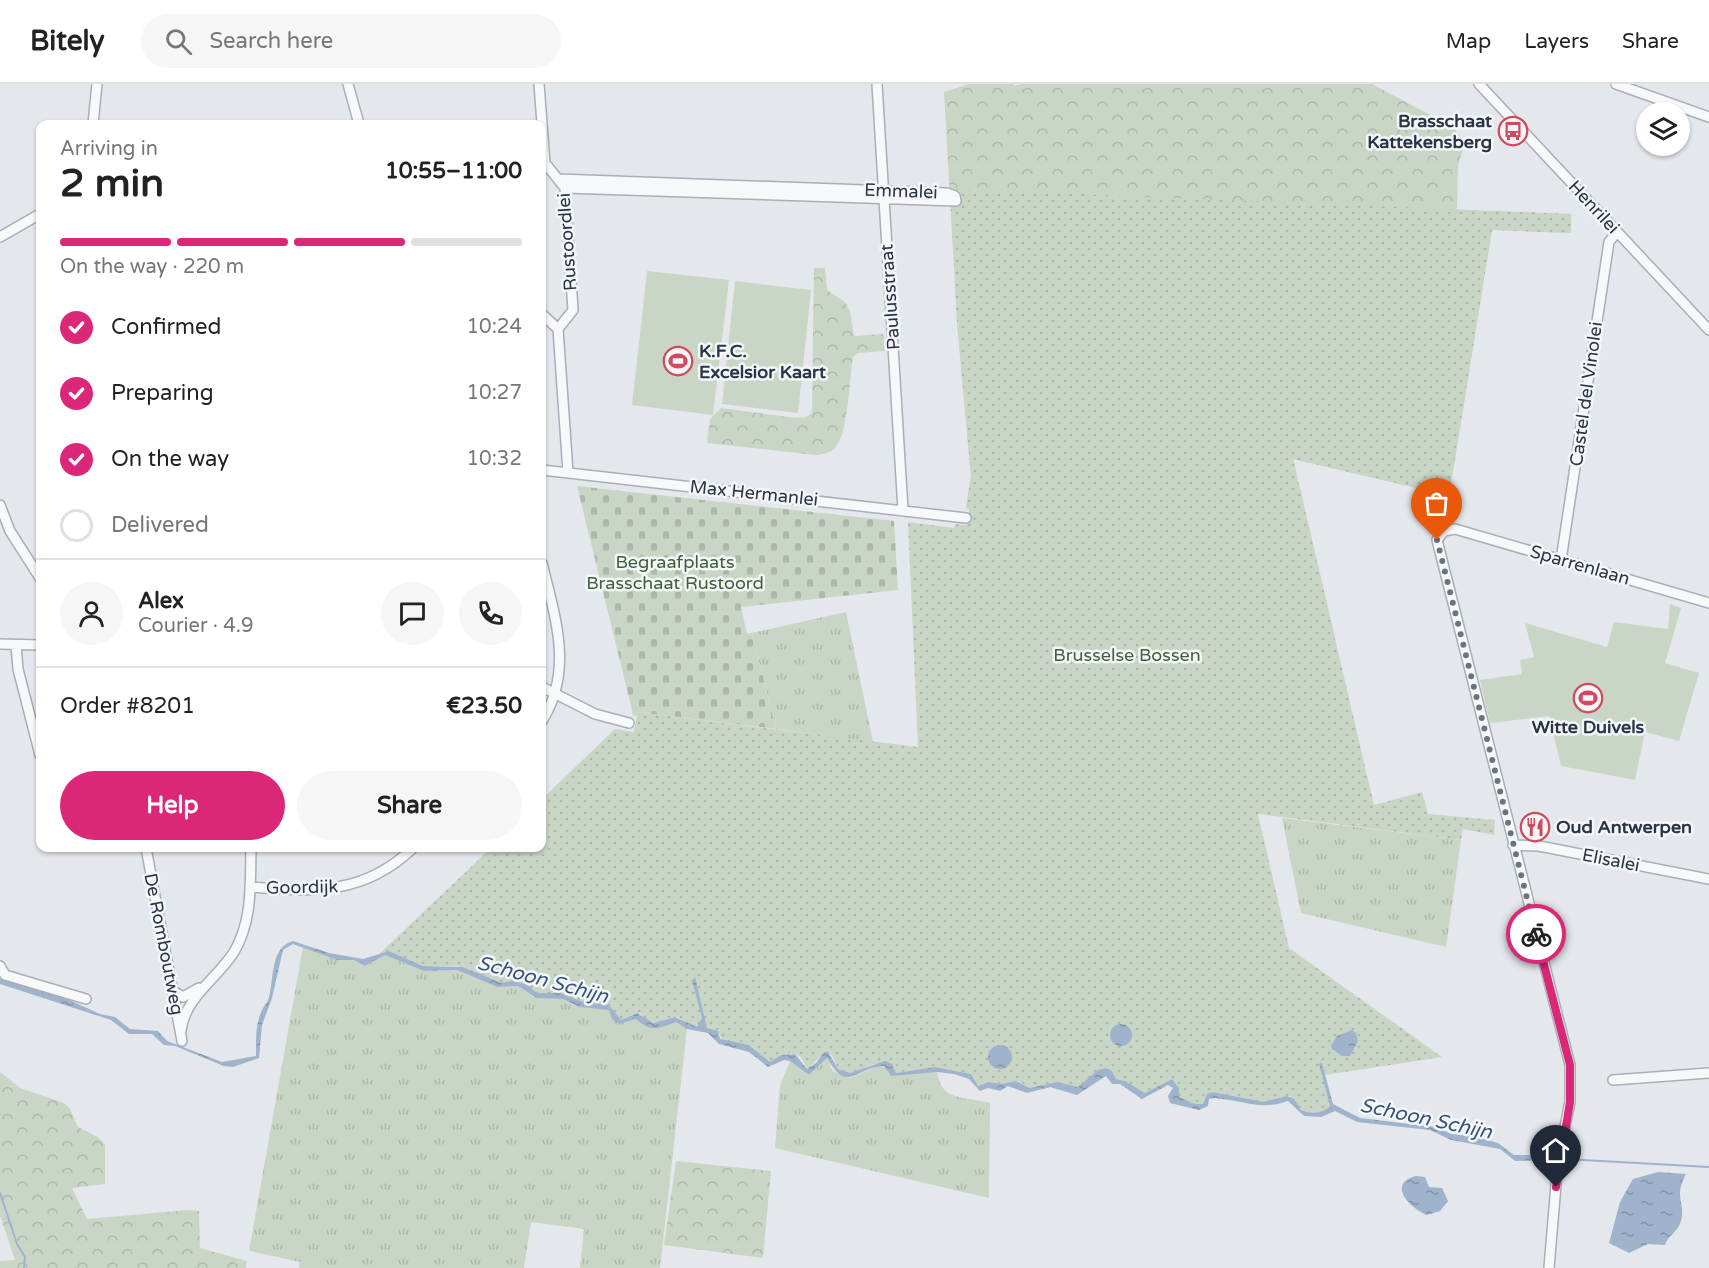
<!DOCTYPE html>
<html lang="en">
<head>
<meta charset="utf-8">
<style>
	:root { --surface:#fff; --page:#f6f6f6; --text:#222; --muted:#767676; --line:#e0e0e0; --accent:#db2777 }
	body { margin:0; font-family:"Varela Round",sans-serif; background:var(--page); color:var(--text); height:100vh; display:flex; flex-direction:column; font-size:22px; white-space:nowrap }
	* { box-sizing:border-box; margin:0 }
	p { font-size:20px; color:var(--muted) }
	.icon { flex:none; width:33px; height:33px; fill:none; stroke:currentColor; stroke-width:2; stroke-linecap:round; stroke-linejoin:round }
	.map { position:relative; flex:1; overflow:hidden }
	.sheet { position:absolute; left:36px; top:36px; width:510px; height:732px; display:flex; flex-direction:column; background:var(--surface); border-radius:12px; box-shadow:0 2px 4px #0004 }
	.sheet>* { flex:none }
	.tools { position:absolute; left:1636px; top:18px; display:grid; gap:12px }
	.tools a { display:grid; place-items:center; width:54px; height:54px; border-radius:50%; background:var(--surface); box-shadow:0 2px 4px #0004; font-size:30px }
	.pin { position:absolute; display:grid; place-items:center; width:51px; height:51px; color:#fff; margin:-62px -26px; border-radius:50% 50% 50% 0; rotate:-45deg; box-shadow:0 0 6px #0007 }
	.pin .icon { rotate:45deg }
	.courier { position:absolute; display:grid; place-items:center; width:60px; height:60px; margin:-30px; border:4px solid #db2777; border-radius:50%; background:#fff; color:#222; box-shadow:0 2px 8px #0007 }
	.head em { font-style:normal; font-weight:700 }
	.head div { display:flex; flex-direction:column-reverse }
	.head { display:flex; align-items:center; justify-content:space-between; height:102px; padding:0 24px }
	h1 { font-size:39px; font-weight:700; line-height:45px }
	.bar { display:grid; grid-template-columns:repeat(4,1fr); gap:9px 6px; align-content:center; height:72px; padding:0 24px }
	.bar i { height:8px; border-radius:4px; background:var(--line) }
	.bar .selected { background:var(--accent) }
	.bar p { grid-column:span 4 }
	.line { display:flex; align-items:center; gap:15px; padding:0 24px; border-top:2px solid var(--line) }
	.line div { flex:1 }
	.round { display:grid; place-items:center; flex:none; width:63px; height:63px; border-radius:32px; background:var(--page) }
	ol { padding:0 24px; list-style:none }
	li { display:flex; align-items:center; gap:18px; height:66px }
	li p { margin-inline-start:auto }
	li .icon { padding:6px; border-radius:50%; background:var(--accent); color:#fff; stroke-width:4 }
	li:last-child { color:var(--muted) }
	li i { width:33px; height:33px; border:3px solid var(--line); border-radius:50% }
	.cta { display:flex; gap:12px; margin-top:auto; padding:12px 24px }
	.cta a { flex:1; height:69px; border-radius:36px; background:var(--accent); color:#fff; font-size:24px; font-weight:700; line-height:69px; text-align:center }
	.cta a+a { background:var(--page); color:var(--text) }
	header { display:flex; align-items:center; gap:36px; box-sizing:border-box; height:84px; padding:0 30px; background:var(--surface); border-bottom:2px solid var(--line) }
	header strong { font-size:28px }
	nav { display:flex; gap:33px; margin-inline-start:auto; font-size:21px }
	.search { width:420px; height:54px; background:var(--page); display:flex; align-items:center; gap:15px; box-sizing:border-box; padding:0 21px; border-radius:33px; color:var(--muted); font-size:22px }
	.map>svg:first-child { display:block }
</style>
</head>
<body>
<header>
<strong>Bitely</strong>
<div class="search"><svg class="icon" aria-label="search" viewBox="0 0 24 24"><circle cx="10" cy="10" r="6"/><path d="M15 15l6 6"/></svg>Search here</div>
<nav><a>Map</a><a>Layers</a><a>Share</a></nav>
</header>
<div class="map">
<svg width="1709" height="1184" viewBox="0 0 1709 1184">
	<defs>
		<pattern id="grass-tufts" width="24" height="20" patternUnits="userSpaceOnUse" patternTransform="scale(1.5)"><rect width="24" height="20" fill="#c9d6c5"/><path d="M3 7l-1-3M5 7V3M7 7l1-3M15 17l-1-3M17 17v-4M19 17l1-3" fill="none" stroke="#adb8ab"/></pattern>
		<pattern id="forest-crowns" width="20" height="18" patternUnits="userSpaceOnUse" patternTransform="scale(1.5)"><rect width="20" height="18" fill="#c9d6c5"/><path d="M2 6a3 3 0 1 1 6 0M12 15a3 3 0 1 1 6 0" fill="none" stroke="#adb8ab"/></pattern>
		<pattern id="cemetery-stones" width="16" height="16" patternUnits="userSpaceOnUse" patternTransform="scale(1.5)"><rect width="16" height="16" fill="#c9d6c5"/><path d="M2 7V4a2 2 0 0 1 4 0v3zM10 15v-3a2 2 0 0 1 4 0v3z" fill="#adb8ab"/></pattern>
		<pattern id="park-dots" width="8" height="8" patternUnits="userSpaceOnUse" patternTransform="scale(1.5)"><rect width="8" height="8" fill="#c9d6c5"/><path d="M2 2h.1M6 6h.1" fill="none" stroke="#adb8ab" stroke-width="1.8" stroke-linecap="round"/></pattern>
		<pattern id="water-ripples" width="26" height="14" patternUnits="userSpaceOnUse" patternTransform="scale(1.5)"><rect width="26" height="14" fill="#9fb4cc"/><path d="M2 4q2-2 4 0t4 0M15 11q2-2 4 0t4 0" fill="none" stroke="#8293a7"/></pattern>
	</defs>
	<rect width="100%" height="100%" fill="#e4e7ec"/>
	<!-- grass -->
	<path fill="url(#grass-tufts)" d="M846 528 873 658 776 645 752 549Z
		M1282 734 1461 756 1446 863 1301 829Z
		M303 863 337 876H354L365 882 385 871 424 887 457 886 497 903 518 902 533 913 563 915 575 922 610 926 619 940 636 935 642 941 676 938 687 945 660 1184H580L584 1145 531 1138 524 1184H299L300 1178 249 1167Z
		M827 974 833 987 850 994 878 982 887 983 889 990 937 988C941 1019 967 1012 990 1019L989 1114 775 1064 780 1001 790 977 809 991Z"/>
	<!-- forest -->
	<path fill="url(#forest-crowns)" d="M969 0H1013L1014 2 1021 0H1372L1453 43 1465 59 1458 81 1457 126 1571 130V149L1492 146 1448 418 1417 404 1293 375 1335 553 969 430V425L966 424 971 392 957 238 944 8Z
		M814 184H825L827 206 845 218 850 227 854 252 884 250 885 267 858 269 853 273C849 295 849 351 834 365 828 370 822 370 816 371L707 359 710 335 721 324 797 334 806 333 812 329Z
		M0 988 20 1004 64 1019 70 1025 78 1043 98 1053 105 1061V1100L72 1104 87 1135 188 1126 199 1127 200 1164 247 1177 246 1184H0V1177L15 1176 0 1131Z
		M676 1077 771 1087 763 1174 664 1161Z"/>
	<!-- cemetery -->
	<path fill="url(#cemetery-stones)" d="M577 402 894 437 898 506 741 523 747 550 752 549 776 645 636 628 633 630Z"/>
	<!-- park -->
	<path fill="url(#park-dots)" d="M951 105 1571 130V149L1492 146 1446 430 1435 426 1437 415 1417 404 1293 375 1374 721 1422 708 1428 730 1495 736 1494 751 1463 745 1461 756 1258 730 1289 864 1442 973 1325 991 1322 980H1320L1330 1022C1322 1030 1311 1030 1301 1026L1290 1012 1263 1019 1213 1008 1207 1011 1203 1020H1195L1179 1013V1004L1172 995 1145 1009 1123 996 1116 995 1106 984 1078 1003 1064 1000 1030 1004 1018 997 1001 1000 989 998 978 1002 971 990 935 983 896 989 893 982 873 980 850 990 838 985 832 971 823 969 808 985C805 982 803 975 799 972 790 965 778 973 770 978L749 961 723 958 719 949 692 942 678 933C663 933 652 946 641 930L635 929 621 936 609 921 581 917 561 909H537L526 900 502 899 458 882H423L389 867 378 871 491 764H542V715L615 645 634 648 637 632 632 631 635 628 918 663 908 438 954 444 956 440 967 441 970 425 966 424 971 392 957 238Z"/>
	<!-- pitch -->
	<path fill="#c9d6c5" d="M647 187 729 196 713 331 632 321Z
		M735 197 811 206 798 329 722 320Z
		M1670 520 1681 524 1665 579 1699 589 1679 657 1645 648 1635 696 1561 682 1549 632 1490 639 1480 596 1522 590 1520 576 1534 573 1525 539 1607 563 1614 538 1668 545Z"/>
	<!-- water -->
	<path fill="url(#water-ripples)" d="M293 857 329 869 363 875 389 867 423 882 462 883 502 899 512 897 526 900 537 909H560L581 917 609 921 621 936 637 929 653 939 675 933 697 943 702 934 692 897 695 893 707 944 718 947 720 955 749 961 770 978 781 971 795 970 807 985 816 979 823 969 828 968 838 985 850 989 885 977 892 980 896 989 935 983 971 990 978 1002 989 998 1001 1000 1016 997 1030 1004 1057 998 1078 1003 1098 986 1106 984 1112 987 1116 995 1125 997 1145 1009 1172 995 1179 1004V1013L1195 1020H1203L1207 1010 1213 1008 1263 1018 1287 1012 1294 1015 1301 1026C1311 1030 1322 1030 1330 1022L1319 980 1322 979 1333 1020 1360 1034 1435 1043 1452 1050 1476 1053 1498 1059 1514 1071H1554L1567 1074 1569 1081 1556 1076 1515 1077 1500 1065 1451 1056 1430 1046 1357 1038 1335 1027 1321 1033 1304 1032 1288 1017C1262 1027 1241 1016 1214 1014L1209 1015 1208 1022 1199 1026 1170 1019 1168 1012 1173 1004 1168 1001 1142 1015 1120 1000H1112L1106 992 1077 1011 1050 1003 1027 1009 1008 1002 1000 1007 988 1004 980 1007 969 995 954 990 937 988 891 992 884 982C855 983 848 1011 827 974L809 991 790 977 784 976 768 983 749 968 719 960 708 949 687 945 676 938C660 944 650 949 636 935L619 940 612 935 609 926 579 923 563 915 536 914 518 902 497 903 457 886 424 887 385 871 365 882 354 876H337L293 860 283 866 272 914 262 941 259 974 233 983 224 982 175 962 164 961 152 950H129L111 936 0 900V895L67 915 100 930 115 933 130 945 158 947 167 957 222 978 256 972C256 956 255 941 262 926 264 922 268 918 269 913 274 896 270 863 293 857Z
		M1110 951a11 11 0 1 1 22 0a11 11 0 1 1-22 0Z
		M1352 946 1356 949 1358 957 1350 972H1342L1332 965 1331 961 1337 952Z
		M988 973a12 12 0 1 1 24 0a12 12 0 1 1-24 0Z
		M1658 1088 1686 1090C1673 1114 1686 1119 1681 1137 1678 1148 1668 1151 1665 1161L1648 1160 1629 1169 1609 1159 1620 1118 1633 1095Z
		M1416 1092 1425 1093 1429 1103 1442 1104 1448 1117 1440 1127 1427 1131C1410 1124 1386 1100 1416 1092Z"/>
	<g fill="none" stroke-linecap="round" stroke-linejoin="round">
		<!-- stream -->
		<path stroke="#9fb4cc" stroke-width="2" d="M1565 1075 1709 1083
			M0 1109 17 1160 25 1173 24 1184"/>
		<!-- minor casing -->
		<g stroke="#a9aeb7" stroke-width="12">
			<path id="minor" d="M348 0 359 40
				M539 0 545 79 565 104 573 226 558 245
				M877 0 903 426
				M1479 0 1709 246
				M1616 0 1709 33
				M93 40 97 0
				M558 95 947 109 955 112 956 117
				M565 104 956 117
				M0 153 40 130
				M542 230 558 245 568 388
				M542 386 966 434
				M0 421 10 447 40 494
				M1561 476 1609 158 1617 148
				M542 479C555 533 574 586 542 637
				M0 560 40 561
				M16 561 18 585 40 671
				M542 603 595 630 629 639
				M1513 761 1539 762 1709 795
				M146 764 182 957
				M250 803C315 808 364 811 413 764
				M0 882 5 891 86 915
				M173 907 183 913 199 904
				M181 947C185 913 216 896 234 868 253 836 250 799 251 764
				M1613 996 1709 989
				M1549 1184 1558 1077 1570 1018V981L1437 456 1444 447 1455 445 1709 519"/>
		</g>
		<!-- minor -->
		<use href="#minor" stroke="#f7f8fa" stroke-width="9"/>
	</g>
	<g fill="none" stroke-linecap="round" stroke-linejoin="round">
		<!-- done -->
		<path stroke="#6c737f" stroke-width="6" stroke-dasharray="0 10.8" d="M1437 456 1536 850"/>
		<!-- route -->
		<path stroke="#db2777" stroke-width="8" d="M1536 850 1570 981V1018L1556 1103"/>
	</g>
	<!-- icons -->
	<defs>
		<g id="bus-ring" transform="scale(1.5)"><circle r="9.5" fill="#f4f6f9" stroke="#d1495b" stroke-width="1.5"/><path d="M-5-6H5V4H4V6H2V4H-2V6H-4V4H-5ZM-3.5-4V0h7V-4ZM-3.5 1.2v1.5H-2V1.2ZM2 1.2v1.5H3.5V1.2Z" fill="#d1495b"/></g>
		<g id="stadium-ring" transform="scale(1.5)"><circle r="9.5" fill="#f4f6f9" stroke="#d1495b" stroke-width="1.5"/><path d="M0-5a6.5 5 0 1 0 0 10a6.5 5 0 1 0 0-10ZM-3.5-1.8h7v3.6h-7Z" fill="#d1495b"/></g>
		<g id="restaurant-ring" transform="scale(1.5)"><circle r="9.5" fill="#f4f6f9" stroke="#d1495b" stroke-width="1.5"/><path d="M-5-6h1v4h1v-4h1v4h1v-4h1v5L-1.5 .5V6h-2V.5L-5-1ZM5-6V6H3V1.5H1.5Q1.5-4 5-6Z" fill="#d1495b"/></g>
	</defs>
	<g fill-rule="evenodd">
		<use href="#bus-ring" x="1513" y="47"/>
		<use href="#stadium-ring" x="678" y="277"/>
		<use href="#stadium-ring" x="1588" y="614"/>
		<use href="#restaurant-ring" x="1535" y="743"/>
	</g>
	<g text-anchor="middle" stroke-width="5" stroke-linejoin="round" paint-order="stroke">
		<!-- poi labels -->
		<g font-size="18" font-weight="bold" fill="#2b3445" stroke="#f4f6f9" text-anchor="start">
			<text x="1492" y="43" text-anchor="end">Brasschaat<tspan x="1492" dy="21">Kattekensberg</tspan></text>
			<text x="699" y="273">K.F.C.<tspan x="699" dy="21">Excelsior Kaart</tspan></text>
			<text x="1588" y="649" text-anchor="middle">Witte Duivels</text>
			<text x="1556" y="749">Oud Antwerpen</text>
		</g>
		<!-- street labels -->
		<g font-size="18" fill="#2b3445" stroke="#f4f6f9">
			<text transform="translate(901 107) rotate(2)" y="6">Emmalei</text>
			<text transform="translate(1594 123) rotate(47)" y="6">Henrilei</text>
			<text transform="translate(567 158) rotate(-94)" y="6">Rustoordlei</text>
			<text transform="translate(890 213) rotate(-94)" y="6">Paulusstraat</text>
			<text transform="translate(1586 310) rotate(-82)" y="6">Castel del Vinolei</text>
			<text transform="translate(754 409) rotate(6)" y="6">Max Hermanlei</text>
			<text transform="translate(1580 481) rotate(16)" y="6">Sparrenlaan</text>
			<text transform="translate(1611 776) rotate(11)" y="6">Elisalei</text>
			<text transform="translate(302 803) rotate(-1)" y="6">Goordijk</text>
			<text transform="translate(164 860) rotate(79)" y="6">De Romboutweg</text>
		</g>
		<!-- park labels -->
		<g font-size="18" fill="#3f6138" stroke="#f4f6f9">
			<text x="675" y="484">Begraafplaats<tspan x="675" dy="21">Brasschaat Rustoord</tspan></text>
			<text x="1127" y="577">Brusselse Bossen</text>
		</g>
		<!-- water labels -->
		<g font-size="20" font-style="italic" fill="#34527a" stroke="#f4f6f9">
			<text transform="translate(543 895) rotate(15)" y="7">Schoon Schijn</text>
			<text transform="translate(1426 1034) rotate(12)" y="7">Schoon Schijn</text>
		</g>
	</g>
</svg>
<div class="tools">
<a><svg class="icon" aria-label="layers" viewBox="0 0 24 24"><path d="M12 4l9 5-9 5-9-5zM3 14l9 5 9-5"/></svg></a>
</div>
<div class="pin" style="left:1437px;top:456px;background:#ea580c"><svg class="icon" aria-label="bag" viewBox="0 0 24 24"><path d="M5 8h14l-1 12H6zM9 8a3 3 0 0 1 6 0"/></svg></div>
<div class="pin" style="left:1556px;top:1103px;background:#1f2937"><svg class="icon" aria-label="home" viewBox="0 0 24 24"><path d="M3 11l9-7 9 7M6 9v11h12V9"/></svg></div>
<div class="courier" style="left:1536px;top:850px"><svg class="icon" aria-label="bike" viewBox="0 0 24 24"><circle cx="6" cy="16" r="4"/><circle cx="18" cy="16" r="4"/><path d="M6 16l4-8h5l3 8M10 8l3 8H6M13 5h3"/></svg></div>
<section class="sheet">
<div class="head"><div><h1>2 min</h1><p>Arriving in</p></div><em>10:55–11:00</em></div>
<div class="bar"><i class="selected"></i><i class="selected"></i><i class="selected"></i><i></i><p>On the way · 220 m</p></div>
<ol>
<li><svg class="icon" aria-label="check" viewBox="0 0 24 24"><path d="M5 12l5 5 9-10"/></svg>Confirmed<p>10:24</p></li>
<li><svg class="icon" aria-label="check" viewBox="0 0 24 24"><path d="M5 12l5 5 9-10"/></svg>Preparing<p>10:27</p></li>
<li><svg class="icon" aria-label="check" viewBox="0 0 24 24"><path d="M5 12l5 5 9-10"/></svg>On the way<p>10:32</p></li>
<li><i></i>Delivered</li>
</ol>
<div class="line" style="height:108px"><a class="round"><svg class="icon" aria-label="person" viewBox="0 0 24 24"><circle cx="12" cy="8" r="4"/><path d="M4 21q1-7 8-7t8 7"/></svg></a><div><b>Alex</b><p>Courier · 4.9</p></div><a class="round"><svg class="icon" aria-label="chat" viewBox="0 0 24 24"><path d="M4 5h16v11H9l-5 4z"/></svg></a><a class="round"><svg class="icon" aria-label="phone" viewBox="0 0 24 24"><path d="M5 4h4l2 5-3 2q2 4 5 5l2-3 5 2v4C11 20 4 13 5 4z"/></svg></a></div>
<div class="line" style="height:78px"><div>Order #8201</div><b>€23.50</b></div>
<div class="cta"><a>Help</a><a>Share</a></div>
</section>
</div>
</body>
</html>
